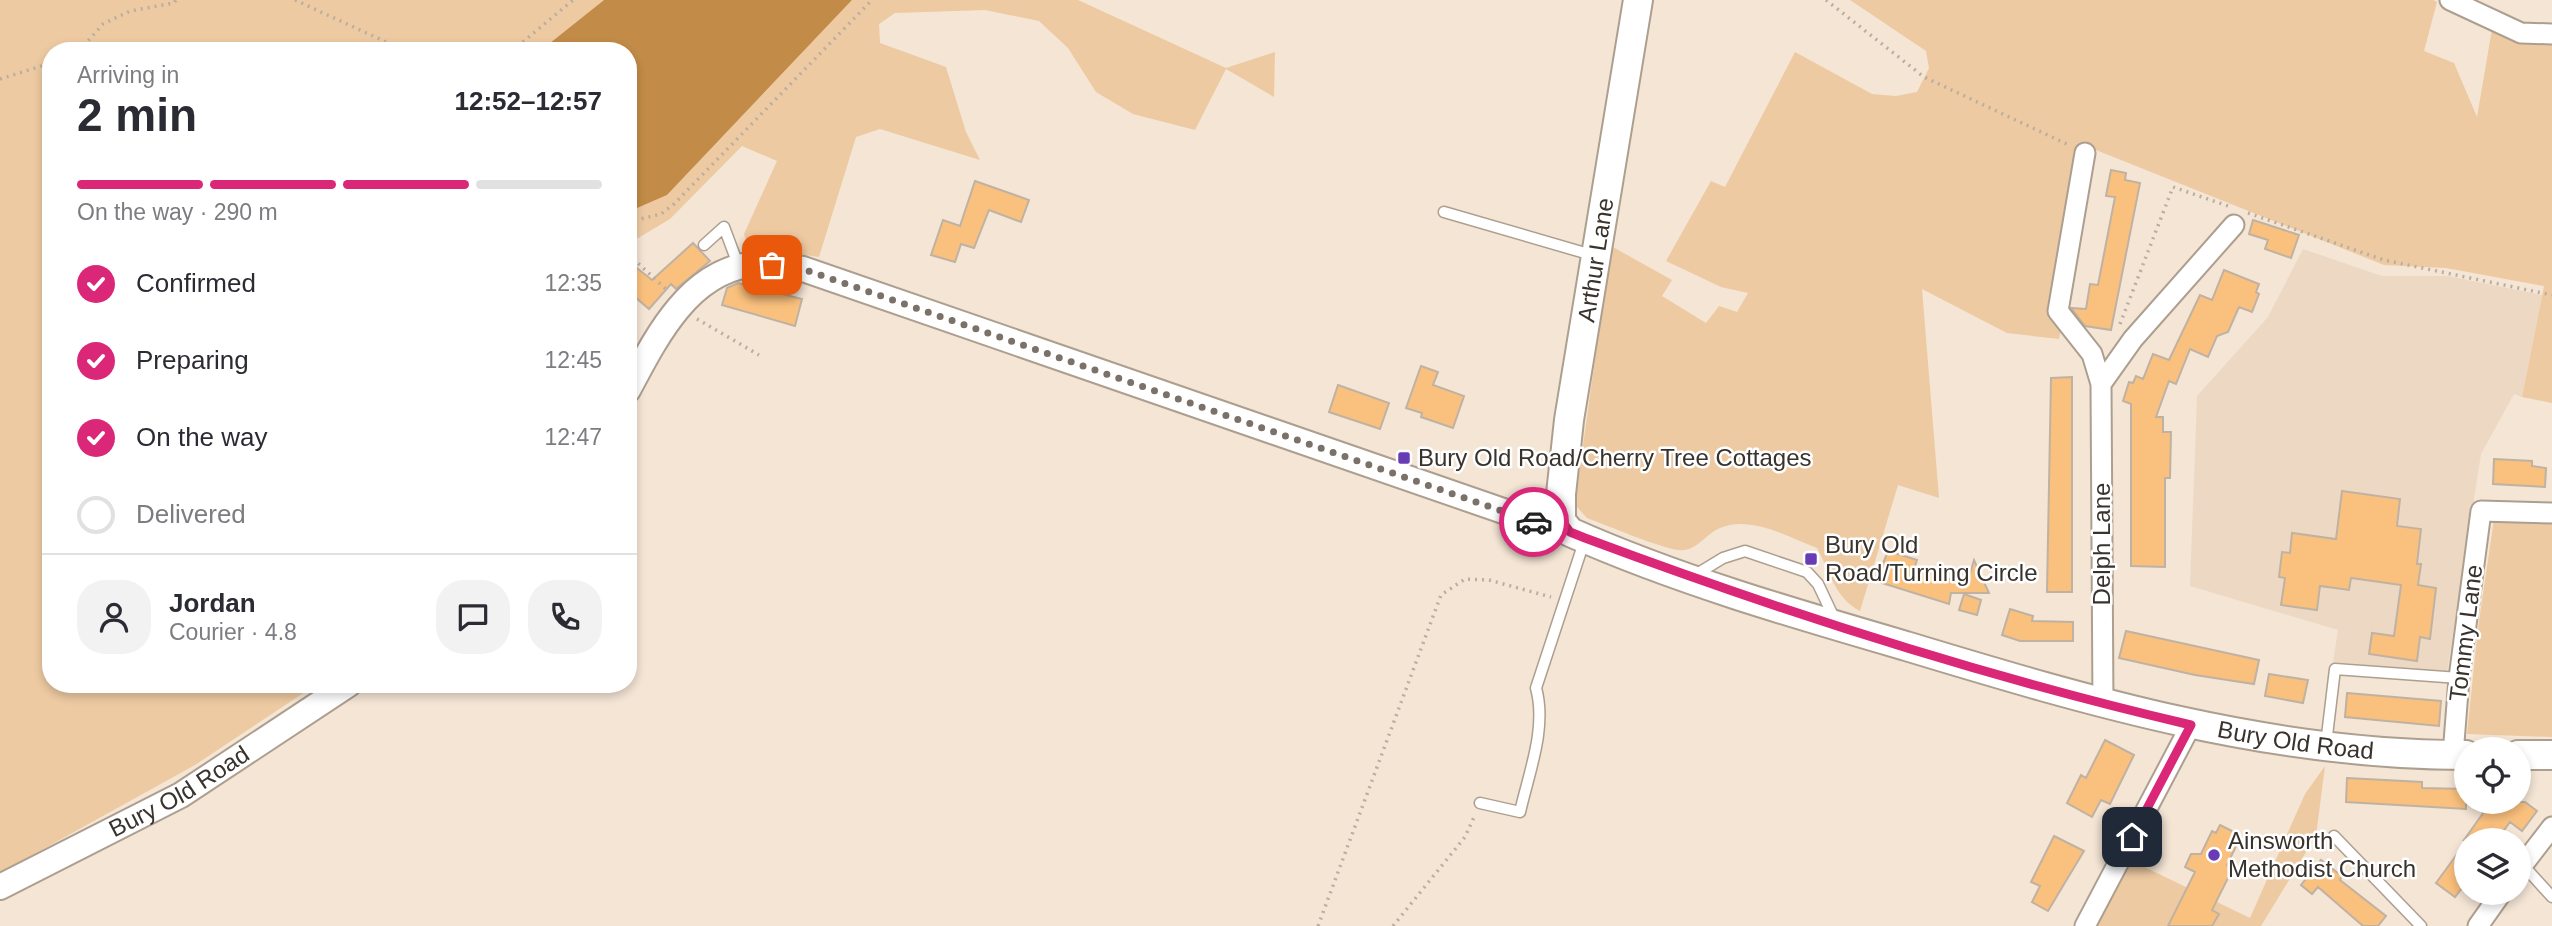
<!DOCTYPE html>
<html lang="en">
<head>
<meta charset="utf-8">
<style>
	:root { --surface:#fff; --page:#f2f2f3; --text:#2b2b33; --muted:#7c7c81; --line:#e1e1e2; --accent:#db2777 }
	body { margin:0; font-family:Helvetica,sans-serif; background:var(--page); color:var(--text); height:100vh; display:flex; flex-direction:column; font-size:26px; white-space:nowrap }
	* { box-sizing:border-box; margin:0 }
	p { font-size:23px; color:var(--muted) }
	.icon { flex:none; width:38px; height:38px; fill:none; stroke:currentColor; stroke-width:2; stroke-linecap:round; stroke-linejoin:round }
	.map { position:relative; flex:1; overflow:hidden }
	.side { position:absolute; left:42px; top:42px; width:595px; height:651px; display:flex; flex-direction:column; background:var(--surface); border-radius:28px; box-shadow:0 4px 10px #0003 }
	.side>* { flex:none }
	.tools { position:absolute; left:2454px; top:737px; display:grid; gap:14px }
	.tools a { display:grid; place-items:center; width:77px; height:77px; border-radius:50%; background:var(--surface); box-shadow:0 4px 10px #0003; font-size:35px }
	.pin { position:absolute; display:grid; place-items:center; width:60px; height:60px; color:#fff; margin:-30px; border-radius:14px; box-shadow:0 4px 10px #0006 }
	.courier { position:absolute; display:grid; place-items:center; width:70px; height:70px; margin:-35px; border:5px solid #db2777; border-radius:50%; background:#fff; color:#222; box-shadow:0 2px 9px #0007 }
	.summary em { font-style:normal; font-weight:600 }
	.summary div { display:flex; flex-direction:column-reverse }
	.summary { display:flex; align-items:center; justify-content:space-between; height:119px; padding:0 35px }
	h1 { font-size:46px; font-weight:600; line-height:52px }
	.bar { display:grid; grid-template-columns:repeat(4,1fr); gap:10px 7px; align-content:center; height:84px; padding:0 35px }
	.bar i { height:9px; border-radius:5px; background:var(--line) }
	.bar .active { background:var(--accent) }
	.bar p { grid-column:span 4 }
	.line { display:flex; align-items:center; gap:18px; padding:0 35px; border-top:2px solid var(--line) }
	.line div { flex:1 }
	.round { display:grid; place-items:center; flex:none; width:74px; height:74px; border-radius:28px; background:var(--page) }
	ol { padding:0 35px; list-style:none }
	li { display:flex; align-items:center; gap:21px; height:77px }
	li p { margin-inline-start:auto }
	li .icon { padding:7px; border-radius:50%; background:var(--accent); color:#fff; stroke-width:4 }
	li:last-child { color:var(--muted) }
	li i { width:38px; height:38px; border:4px solid var(--line); border-radius:50% }
	.map>svg:first-child { display:block }
</style>
</head>
<body>
<div class="map">
<svg width="2552" height="926" viewBox="0 0 2552 926">
	<rect width="100%" height="100%" fill="#f4e5d5"/>
	<!-- built -->
	<path fill="#edd9c3" d="M2303 249 2382 276H2448L2542 295 2522 397 2514 394 2481 454 2447 672 2333 662 2338 630 2190 586 2197 396 2268 317Z"/>
	<!-- green -->
	<path fill="#edcaa2" d="M0 0H604L540 51H51V684H317L195 765 0 873Z
		M852 0H1078L1226 68 1275 52 1274 97 1226 69 1195 130 1133 114 1096 92 1068 48 1039 21 985 10 895 13 879 24 880 43 946 67 966 132 980 160 880 129 856 137 819 257 770 250 749 252 744 234 777 161 742 146 670 219 628 244V212L667 195Z
		M1850 0H2433L2437 2 2424 51 2454 63 2477 117 2492 29 2504 37 2552 41V403L2522 397 2544 286 2446 268 2384 265 2081 144 2048 311 2062 323 2059 339 2007 333 1922 289 1939 498 1898 485 1860 611C1835 598 1830 572 1817 548 1788 537 1750 515 1720 528 1704 535 1697 552 1678 550 1657 547 1609 526 1587 518L1577 507 1576 495 1611 246 1672 280 1662 296 1706 323 1719 306 1737 312 1748 293 1721 287 1666 261 1711 181 1725 187 1795 52 1872 94 1896 96 1917 92 1929 68 1926 51Z
		M2494 519 2552 520V737L2467 734 2478 628Z
		M2325 766 2316 836 2261 926H2212L2218 913 2183 896 2168 926H2096L2130 860 2250 918 2305 794Z"/>
	<!-- water -->
	<path fill="#c28b47" d="M604 0H852L667 195 628 212V51H540Z"/>
	<!-- building -->
	<path fill="#fac07d" stroke="#c0b2a3" stroke-width="2" d="M2111 170 2126 173 2125 180 2140 183 2111 330 2085 326 2071 308 2086 309 2090 284 2098 285 2115 197 2106 196Z
		M975 181 1029 200 1021 222 989 210 974 248 961 244 955 262 931 255 943 220 960 226Z
		M2253 220 2299 235 2291 258 2265 249 2268 240 2249 234Z
		M693 243 710 261 676 289 671 284 649 309 628 291V261L652 280Z
		M2224 270 2259 284 2256 292 2259 294 2252 312 2239 307 2228 332 2217 336 2208 357 2190 349 2176 384 2169 381 2156 417H2163V432H2171L2170 478H2165V567L2131 566V404L2123 401 2129 382 2133 383 2136 376 2143 379 2153 354 2169 360 2200 295 2212 300Z
		M738 283 802 299 795 326 722 305 727 288Z
		M1421 366 1438 372 1433 385 1464 396 1453 428 1421 417 1422 413 1406 408Z
		M2072 377V592H2047L2051 378Z
		M1338 385 1389 403 1380 429 1329 412Z
		M2494 459 2532 461V466L2546 468 2545 487 2493 484Z
		M2342 491 2400 499 2397 526 2421 529 2417 564H2421L2418 585 2436 588 2430 639 2420 637 2417 661 2369 654 2372 633 2394 636 2401 585 2351 578 2349 590 2320 586 2317 610 2281 605 2285 578 2279 577 2282 552 2290 553 2292 533 2336 539Z
		M1888 551 1917 560 1914 569 1967 584 1974 560 1989 593H1951L1949 604 1876 581Z
		M1964 594 1981 600 1977 615 1959 610Z
		M2010 609 2033 616 2032 621 2073 622V641H2020L2002 635Z
		M2126 631 2259 660 2254 684 2195 675 2119 658Z
		M2269 674 2308 680 2303 703 2265 696Z
		M2347 693 2441 701 2439 726 2345 717Z
		M2105 740 2134 755 2110 804 2101 800 2092 817 2067 803 2081 775 2086 778Z
		M2347 778 2422 782V788L2466 789V809L2346 802Z
		M2491 802H2525L2537 811 2522 831 2510 822 2497 840H2464Z
		M2220 825 2238 834 2235 841 2238 842 2227 865 2233 868 2212 910 2219 914 2212 926H2168L2195 872 2185 867 2191 854H2201L2212 831 2216 833Z
		M2054 836 2084 851 2048 911 2032 902 2040 886 2031 882Z
		M2466 842V883L2455 897 2436 883Z
		M2321 860 2342 876 2340 880 2386 916 2378 926H2363L2318 887 2312 894 2301 885Z"/>
	<g fill="none" stroke-linecap="round" stroke-linejoin="round">
		<!-- service casing -->
		<g stroke="#ad9f8f" stroke-width="13">
			<path id="service" d="M1444 212 1592 255
				M704 245 724 227 739 267
				M1695 575 1723 558 1745 551 1807 572 1818 584 1835 620
				M2326 744 2335 669 2459 678
				M1480 803 1520 812C1529 772 1547 728 1536 688L1584 542
				M2334 836 2421 926
				M2523 865 2552 897"/>
		</g>
		<!-- minor casing -->
		<g stroke="#ad9f8f" stroke-width="23">
			<path id="minor" d="M2450 0 2521 33 2552 34
				M2085 153 2058 311 2092 354 2101 384
				M2103 705 2101 384 2133 339 2234 225
				M2453 755 2459 678 2481 511 2552 513
				M2518 871 2552 827
				M2085 926 2191 725
				M2478 926 2502 892"/>
		</g>
		<!-- tertiary casing -->
		<g stroke="#ad9f8f" stroke-width="28">
			<g id="tertiary">
				<path d="M628 390C655 340 686 275 748 265 765 262 786 267 803 269L1538 523 1561 521"/>
				<path id="s1" d="M0 887 181 795 349 684"/>
			</g>
		</g>
		<!-- secondary casing -->
		<g stroke="#ad9f8f" stroke-width="32">
			<g id="secondary">
				<path id="s2" d="M1638 0 1569 420 1561 494V521L1570 532C1675 579 1796 614 1906 646 2091 702 2270 755 2466 755"/>
				<path d="M2518 755H2552"/>
			</g>
		</g>
		<!-- path -->
		<path stroke="#baaea1" stroke-width="3.5" stroke-dasharray="2 5" stroke-linecap="butt" d="M295 0 397 47 398 51
			M1826 0 1924 77 2071 146
			M79 51 103 24 130 11 174 3 176 0
			M512 51 573 0
			M0 79 51 63
			M2248 213 2384 260 2552 295
			M628 222 661 214 674 204 872 0
			M628 254 668 291
			M697 319 759 355
			M2120 324 2173 187 2231 207
			M1318 926 1441 595 1465 579 1489 580 1551 597
			M1393 926 1465 837 1475 815"/>
		<!-- service -->
		<use href="#service" stroke="#fff" stroke-width="10"/>
		<!-- minor -->
		<use href="#minor" stroke="#fff" stroke-width="19"/>
		<!-- tertiary -->
		<use href="#tertiary" stroke="#fff" stroke-width="24"/>
		<!-- secondary -->
		<use href="#secondary" stroke="#fff" stroke-width="28"/>
	</g>
	<g fill="none" stroke-linecap="round" stroke-linejoin="round">
		<!-- done -->
		<path stroke="#7a7168" stroke-width="7" stroke-dasharray="0 12.6" d="M772 265 803 269 1534 522"/>
		<!-- route -->
		<path stroke="#db2777" stroke-width="9" d="M1534 522 1561 520 1570 532 1585 538C1783 612 1985 677 2191 725L2132 837"/>
	</g>
	<!-- markers -->
	<g fill="#673cb4" stroke="#fff" stroke-width="2.5">
		<rect x="1397" y="451" width="14" height="14" rx="3.5"/>
		<rect x="1804" y="552" width="14" height="14" rx="3.5"/>
		<circle cx="2214" cy="855" r="7"/>
	</g>
	<g text-anchor="middle" stroke-width="5" stroke-linejoin="round" paint-order="stroke">
		<!-- street labels -->
		<g font-size="24" fill="#39332d" stroke="#fff">
			<text transform="translate(1596 260) rotate(-81)" y="8">Arthur Lane</text>
			<text transform="translate(2102 544) rotate(-90)" y="8">Delph Lane</text>
			<text transform="translate(2466 633) rotate(-83)" y="8">Tommy Lane</text>
			<text dy="8" stroke="none"><textPath href="#s2" startOffset="1298">Bury Old Road</textPath></text>
			<text dy="8" stroke="none"><textPath href="#s1" startOffset="203">Bury Old Road</textPath></text>
		</g>
		<!-- poi labels -->
		<g font-size="24" fill="#39332d" stroke="#fff" text-anchor="start">
			<text x="1418" y="466">Bury Old Road/Cherry Tree Cottages</text>
			<text x="1825" y="553">Bury Old<tspan x="1825" dy="28">Road/Turning Circle</tspan></text>
			<text x="2228" y="849">Ainsworth<tspan x="2228" dy="28">Methodist Church</tspan></text>
		</g>
	</g>
</svg>
<div class="tools">
<a><svg class="icon" aria-label="locate" viewBox="0 0 24 24"><circle cx="12" cy="12" r="6"/><path d="M12 2v4M12 18v4M2 12h4M18 12h4"/></svg></a>
<a><svg class="icon" aria-label="layers" viewBox="0 0 24 24"><path d="M12 4l9 5-9 5-9-5zM3 14l9 5 9-5"/></svg></a>
</div>
<div class="pin" style="left:772px;top:265px;background:#ea580c"><svg class="icon" aria-label="bag" viewBox="0 0 24 24"><path d="M5 8h14l-1 12H6zM9 8a3 3 0 0 1 6 0"/></svg></div>
<div class="pin" style="left:2132px;top:837px;background:#1f2937"><svg class="icon" aria-label="home" viewBox="0 0 24 24"><path d="M3 11l9-7 9 7M6 9v11h12V9"/></svg></div>
<div class="courier" style="left:1534px;top:522px"><svg class="icon" aria-label="car" viewBox="0 0 24 24"><path d="M5 17H2v-5l4-1 3-4h7l3 4 3 1v5h-3M9 17h6M6 11h13"/><circle cx="7" cy="17" r="2"/><circle cx="17" cy="17" r="2"/></svg></div>
<section class="side">
<div class="summary"><div><h1>2 min</h1><p>Arriving in</p></div><em>12:52–12:57</em></div>
<div class="bar"><i class="active"></i><i class="active"></i><i class="active"></i><i></i><p>On the way · 290 m</p></div>
<ol>
<li><svg class="icon" aria-label="check" viewBox="0 0 24 24"><path d="M5 12l5 5 9-10"/></svg>Confirmed<p>12:35</p></li>
<li><svg class="icon" aria-label="check" viewBox="0 0 24 24"><path d="M5 12l5 5 9-10"/></svg>Preparing<p>12:45</p></li>
<li><svg class="icon" aria-label="check" viewBox="0 0 24 24"><path d="M5 12l5 5 9-10"/></svg>On the way<p>12:47</p></li>
<li><i></i>Delivered</li>
</ol>
<div class="line" style="height:126px"><a class="round"><svg class="icon" aria-label="person" viewBox="0 0 24 24"><circle cx="12" cy="8" r="4"/><path d="M4 21q1-7 8-7t8 7"/></svg></a><div><b>Jordan</b><p>Courier · 4.8</p></div><a class="round"><svg class="icon" aria-label="chat" viewBox="0 0 24 24"><path d="M4 5h16v11H9l-5 4z"/></svg></a><a class="round"><svg class="icon" aria-label="phone" viewBox="0 0 24 24"><path d="M5 4h4l2 5-3 2q2 4 5 5l2-3 5 2v4C11 20 4 13 5 4z"/></svg></a></div>
</section>
</div>
</body>
</html>
